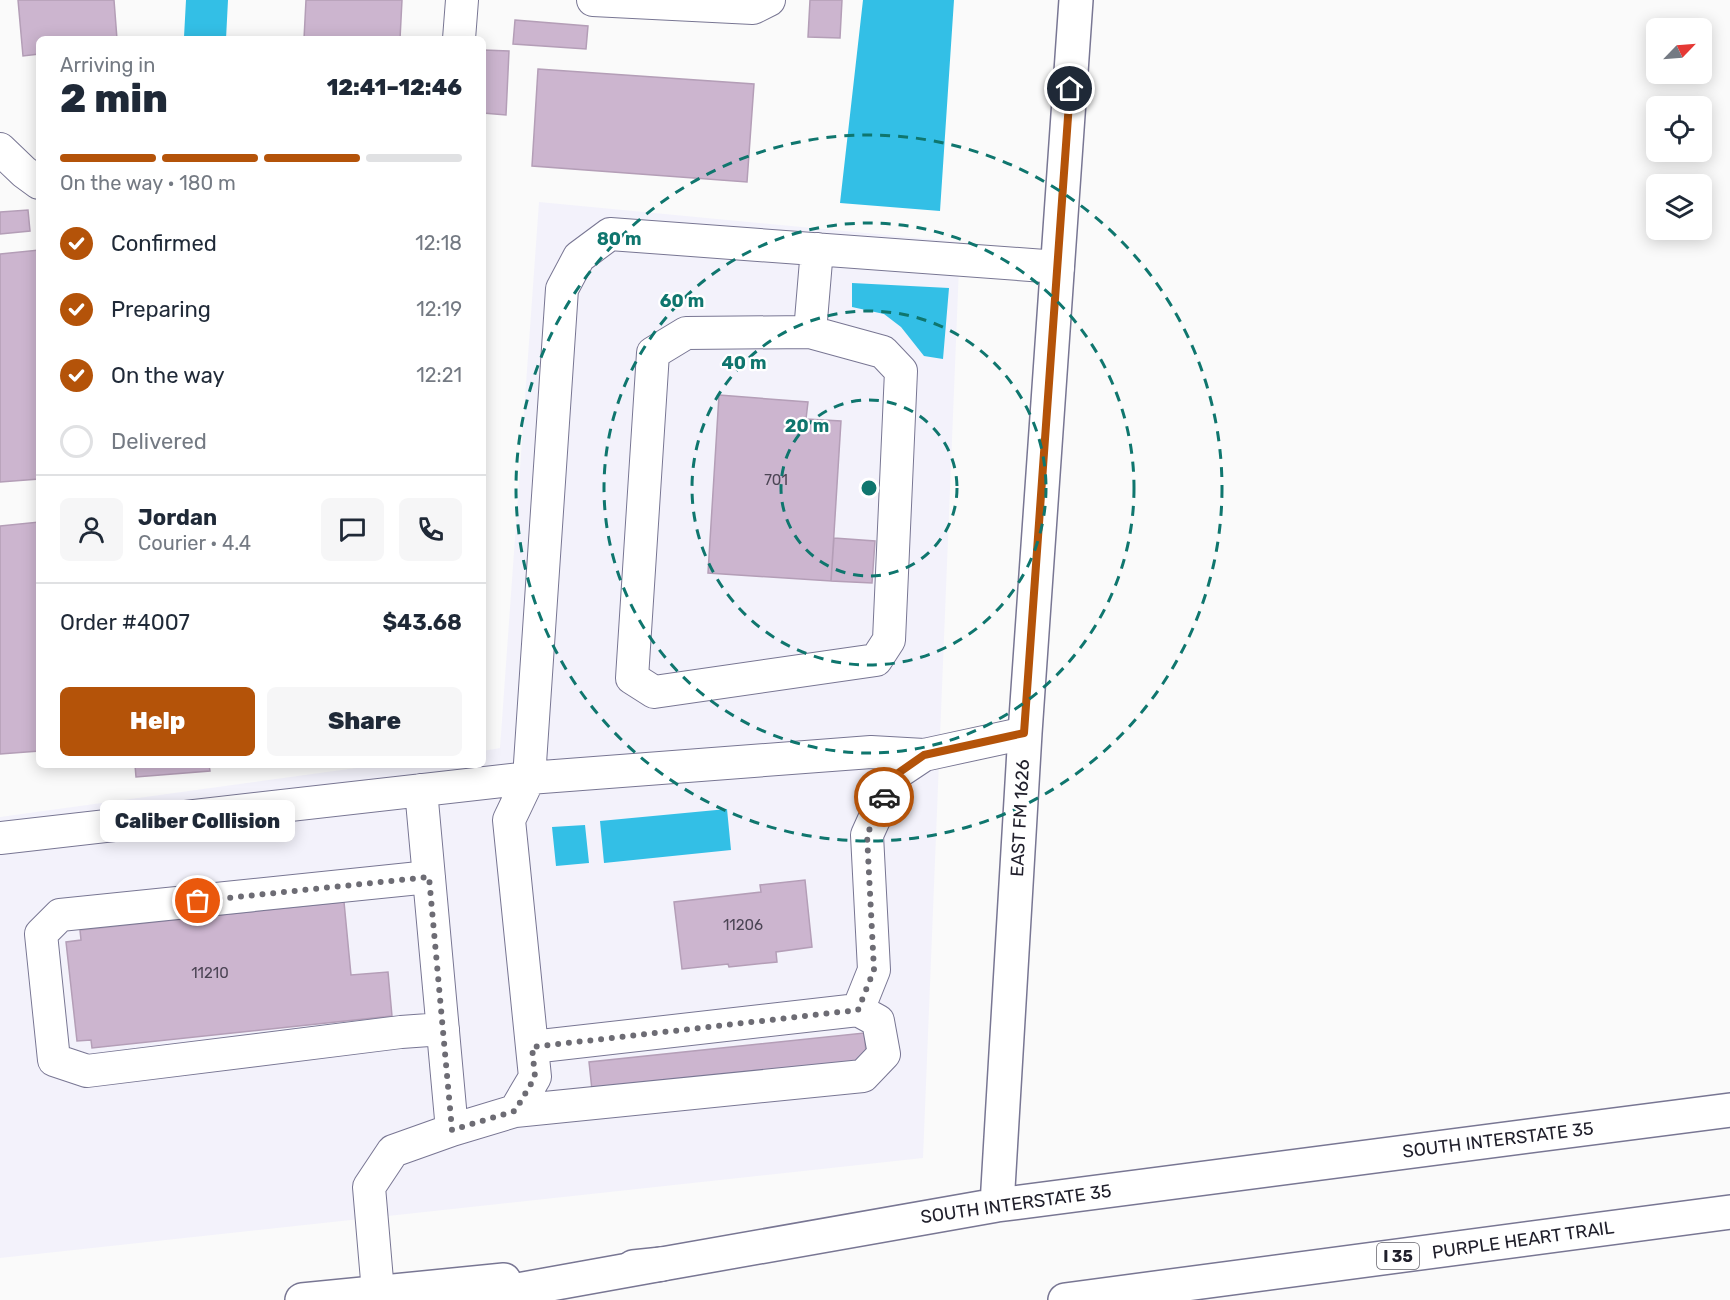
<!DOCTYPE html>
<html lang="en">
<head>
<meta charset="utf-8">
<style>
	:root { --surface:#fff; --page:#f6f6f7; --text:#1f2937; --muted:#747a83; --line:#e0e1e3; --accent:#b45309 }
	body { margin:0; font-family:Rubik,sans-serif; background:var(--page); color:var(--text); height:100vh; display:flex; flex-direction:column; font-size:22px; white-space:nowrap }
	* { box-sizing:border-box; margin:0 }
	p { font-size:20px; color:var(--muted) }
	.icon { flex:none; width:33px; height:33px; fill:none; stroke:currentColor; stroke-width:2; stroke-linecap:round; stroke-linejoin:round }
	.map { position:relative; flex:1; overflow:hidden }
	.drawer { position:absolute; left:36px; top:36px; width:450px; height:732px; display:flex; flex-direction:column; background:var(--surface); border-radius:9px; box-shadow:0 3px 15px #0003 }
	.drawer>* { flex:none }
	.needle { width:39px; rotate:65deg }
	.buttons { position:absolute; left:1646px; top:18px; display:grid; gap:12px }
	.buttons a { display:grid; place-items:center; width:66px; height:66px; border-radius:9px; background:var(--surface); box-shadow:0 3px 15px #0003; font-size:30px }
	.pin { position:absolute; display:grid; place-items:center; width:51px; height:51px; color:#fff; margin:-26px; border:3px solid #fff; border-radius:50%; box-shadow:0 2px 6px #0007 }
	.courier { position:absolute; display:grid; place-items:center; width:60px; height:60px; margin:-30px; border:4px solid #b45309; border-radius:50%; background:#fff; color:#222; box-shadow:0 2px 8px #0007 }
	.bubble { position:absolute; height:42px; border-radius:9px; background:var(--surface); box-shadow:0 3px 15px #0003; font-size:20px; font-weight:800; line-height:42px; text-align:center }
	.summary em { font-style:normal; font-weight:800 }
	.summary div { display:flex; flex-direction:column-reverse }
	.summary { display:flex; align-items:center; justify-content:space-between; height:102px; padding:0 24px }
	h1 { font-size:39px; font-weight:800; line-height:45px }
	.bar { display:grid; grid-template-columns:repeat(4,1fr); gap:9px 6px; align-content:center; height:72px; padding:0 24px }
	.bar i { height:8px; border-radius:4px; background:var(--line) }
	.bar .on { background:var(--accent) }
	.bar p { grid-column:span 4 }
	.line { display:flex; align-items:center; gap:15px; padding:0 24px; border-top:2px solid var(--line) }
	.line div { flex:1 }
	.round { display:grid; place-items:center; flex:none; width:63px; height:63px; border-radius:9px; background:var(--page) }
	ol { padding:0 24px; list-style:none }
	li { display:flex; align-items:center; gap:18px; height:66px }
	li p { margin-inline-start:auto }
	li .icon { padding:6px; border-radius:50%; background:var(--accent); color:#fff; stroke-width:4 }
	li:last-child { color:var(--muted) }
	li i { width:33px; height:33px; border:3px solid var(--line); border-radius:50% }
	.primary-button { display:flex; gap:12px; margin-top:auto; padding:12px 24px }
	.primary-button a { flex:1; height:69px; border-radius:9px; background:var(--accent); color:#fff; font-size:24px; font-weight:800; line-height:69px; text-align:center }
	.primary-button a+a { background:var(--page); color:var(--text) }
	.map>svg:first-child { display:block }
</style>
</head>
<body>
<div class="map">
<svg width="1730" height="1300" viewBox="0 0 1730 1300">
	<rect width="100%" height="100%" fill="#fafafa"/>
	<!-- built -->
	<path fill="#f3f2fb" d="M539 202 960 242 923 1158 0 1258V817L378 765H483V751L500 748Z"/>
	<!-- water -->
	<path fill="#33bfe6" d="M186 0H228L226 39 184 37Z
		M863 0H954L940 211 840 203Z
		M852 283 949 288 943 359 924 356 901 327 884 314 852 307Z
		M727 809 731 850 604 863 600 821Z
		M585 825 589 863 556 866 552 827Z"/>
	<!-- building -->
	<path fill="#ccb5cf" stroke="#b49eb7" stroke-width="1.5" d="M18 0H114L117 39H39V54L23 56Z
		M306 0H402L400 39H304Z
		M810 0H842L840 38 808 37Z
		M515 20 588 26 586 49 513 44Z
		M483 50 509 51 506 115 483 113Z
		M538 69 754 84 747 182 532 166Z
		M28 210 30 231 0 234V212Z
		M39 250V479L0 482V254Z
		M719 395 808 402 806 419 841 421 831 581 708 573Z
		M39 522V751L0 754V526Z
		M834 538 875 541 872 583 831 581Z
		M135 765H209L210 771 136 777Z
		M805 880 812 947 776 952 777 962 729 967 728 964 682 969 674 902 761 892 760 885Z
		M344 902 351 975 388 972 392 1016 92 1048 91 1040 77 1041 66 942 81 940 80 930Z
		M864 1033 867 1061 592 1090 589 1062Z"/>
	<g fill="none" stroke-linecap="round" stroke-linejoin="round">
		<!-- minor casing -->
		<g stroke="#787693" stroke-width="34">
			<path id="minor" d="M593 0 753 8 769 0
				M459 39 462 0
				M0 149 24 172 39 183
				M810 332 883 352 901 371 889 640 876 660 654 692 632 678 653 353 686 333 810 332 817 249
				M421 790 452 1130
				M0 838 529 778 562 289 579 257 610 234 1058 267
				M429 877 60 915 41 934 54 1060 87 1071 401 1032 443 1029
				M532 1047 858 1010 874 970 867 835 894 775 924 755
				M515 1111 863 1076 884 1054 878 1021 858 1010
				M378 1292 369 1187 393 1151 452 1130 515 1111 535 1077 509 820 529 778 871 752 924 755 1025 733"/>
		</g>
		<!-- major casing -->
		<g stroke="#787693" stroke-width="36">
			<path id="major" d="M997 1205 1025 733 1076 0
				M633 1267 662 1264 997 1205 1730 1110
				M302 1300 504 1280"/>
		</g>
		<!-- highway casing -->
		<g stroke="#787693" stroke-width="36">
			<path id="highway" d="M462 1300 662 1264
				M1065 1300 1730 1212"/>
		</g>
		<!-- minor -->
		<use href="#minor" stroke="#fff" stroke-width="32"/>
		<!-- major -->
		<use href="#major" stroke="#fff" stroke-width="33"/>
		<!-- highway -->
		<use href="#highway" stroke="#fff" stroke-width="33"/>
	</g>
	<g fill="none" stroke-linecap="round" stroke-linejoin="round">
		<!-- done -->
		<path stroke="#6d6c74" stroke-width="6" stroke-dasharray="0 10.8" d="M198 901 429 877 452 1130 515 1111 535 1077 532 1047 858 1010 874 970 867 835 884 797"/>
		<!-- route -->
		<path stroke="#b45309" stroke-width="8" d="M884 797 894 776 924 755 1024 733 1070 89"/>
	</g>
	<!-- distance rings -->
	<g fill="none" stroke="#0f766e" stroke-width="3" stroke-dasharray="10 8">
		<circle cx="869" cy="488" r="88"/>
		<circle cx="869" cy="488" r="177"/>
		<circle cx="869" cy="488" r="265"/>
		<circle cx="869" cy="488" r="353"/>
	</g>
	<g text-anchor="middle" stroke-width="4.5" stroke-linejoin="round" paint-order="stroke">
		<!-- number labels -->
		<g font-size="15" fill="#4c4555">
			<text x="776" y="485">701</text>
			<text x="743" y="930">11206</text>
			<text x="210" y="978">11210</text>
		</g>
		<!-- shield labels -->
		<rect fill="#fff" stroke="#64636b" stroke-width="1.5" x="1377" y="1243" width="42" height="26" rx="4.5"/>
		<g font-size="16" font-weight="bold" fill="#21202c">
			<text x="1398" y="1262">I 35</text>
		</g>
		<!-- street labels -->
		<g font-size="18" fill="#21202c" stroke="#fff">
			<text transform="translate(1020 818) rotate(-87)" y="6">EAST FM 1626</text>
			<text transform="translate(1498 1140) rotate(-7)" y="6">SOUTH INTERSTATE 35</text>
			<text transform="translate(1016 1204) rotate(-8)" y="6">SOUTH INTERSTATE 35</text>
			<text transform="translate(1523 1240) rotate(-8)" y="6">PURPLE HEART TRAIL</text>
		</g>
	</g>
	<circle cx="869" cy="488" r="9" fill="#0f766e" stroke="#fff" stroke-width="3"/>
	<g font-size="18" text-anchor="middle" font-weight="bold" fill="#0f766e" stroke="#fff" stroke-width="4.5" stroke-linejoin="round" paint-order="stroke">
		<text x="619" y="245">80 m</text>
		<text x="682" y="307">60 m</text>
		<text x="744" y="369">40 m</text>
		<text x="807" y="432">20 m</text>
	</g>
</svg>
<div class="buttons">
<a><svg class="needle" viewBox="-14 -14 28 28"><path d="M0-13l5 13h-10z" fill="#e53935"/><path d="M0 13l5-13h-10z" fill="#747a83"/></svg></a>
<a><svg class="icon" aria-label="locate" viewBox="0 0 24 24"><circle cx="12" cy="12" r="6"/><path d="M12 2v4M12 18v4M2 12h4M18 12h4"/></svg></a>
<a><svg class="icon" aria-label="layers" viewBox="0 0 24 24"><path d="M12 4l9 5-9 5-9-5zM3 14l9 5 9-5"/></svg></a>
</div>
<div class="pin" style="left:198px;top:901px;background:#ea580c"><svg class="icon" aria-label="bag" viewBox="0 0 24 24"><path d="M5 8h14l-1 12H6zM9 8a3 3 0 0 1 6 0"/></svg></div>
<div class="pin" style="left:1070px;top:89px;background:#1f2937"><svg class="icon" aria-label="home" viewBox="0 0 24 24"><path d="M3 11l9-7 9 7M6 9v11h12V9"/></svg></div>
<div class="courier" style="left:884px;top:797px"><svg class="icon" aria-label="car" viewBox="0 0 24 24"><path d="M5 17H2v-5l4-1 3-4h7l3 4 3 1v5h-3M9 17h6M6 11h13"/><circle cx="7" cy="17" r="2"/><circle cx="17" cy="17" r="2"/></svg></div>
<div class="bubble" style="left:100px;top:800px;width:195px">Caliber Collision</div>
<section class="drawer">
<div class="summary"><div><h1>2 min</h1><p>Arriving in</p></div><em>12:41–12:46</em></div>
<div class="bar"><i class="on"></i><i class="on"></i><i class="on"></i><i></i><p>On the way · 180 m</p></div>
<ol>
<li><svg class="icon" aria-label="check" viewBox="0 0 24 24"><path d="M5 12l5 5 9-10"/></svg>Confirmed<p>12:18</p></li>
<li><svg class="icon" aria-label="check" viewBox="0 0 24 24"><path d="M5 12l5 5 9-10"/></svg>Preparing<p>12:19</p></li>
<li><svg class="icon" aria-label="check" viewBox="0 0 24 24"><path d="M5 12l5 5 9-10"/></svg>On the way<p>12:21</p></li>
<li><i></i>Delivered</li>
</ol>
<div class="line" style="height:108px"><a class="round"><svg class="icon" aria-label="person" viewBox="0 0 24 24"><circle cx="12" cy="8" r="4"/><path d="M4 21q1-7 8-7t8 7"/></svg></a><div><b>Jordan</b><p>Courier · 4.4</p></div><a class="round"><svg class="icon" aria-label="chat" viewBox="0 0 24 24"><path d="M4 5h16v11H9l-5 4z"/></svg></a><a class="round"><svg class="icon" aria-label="phone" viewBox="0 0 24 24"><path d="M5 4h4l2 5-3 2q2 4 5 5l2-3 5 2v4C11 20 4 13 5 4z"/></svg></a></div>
<div class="line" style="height:78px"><div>Order #4007</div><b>$43.68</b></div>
<div class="primary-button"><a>Help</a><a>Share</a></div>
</section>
</div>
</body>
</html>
